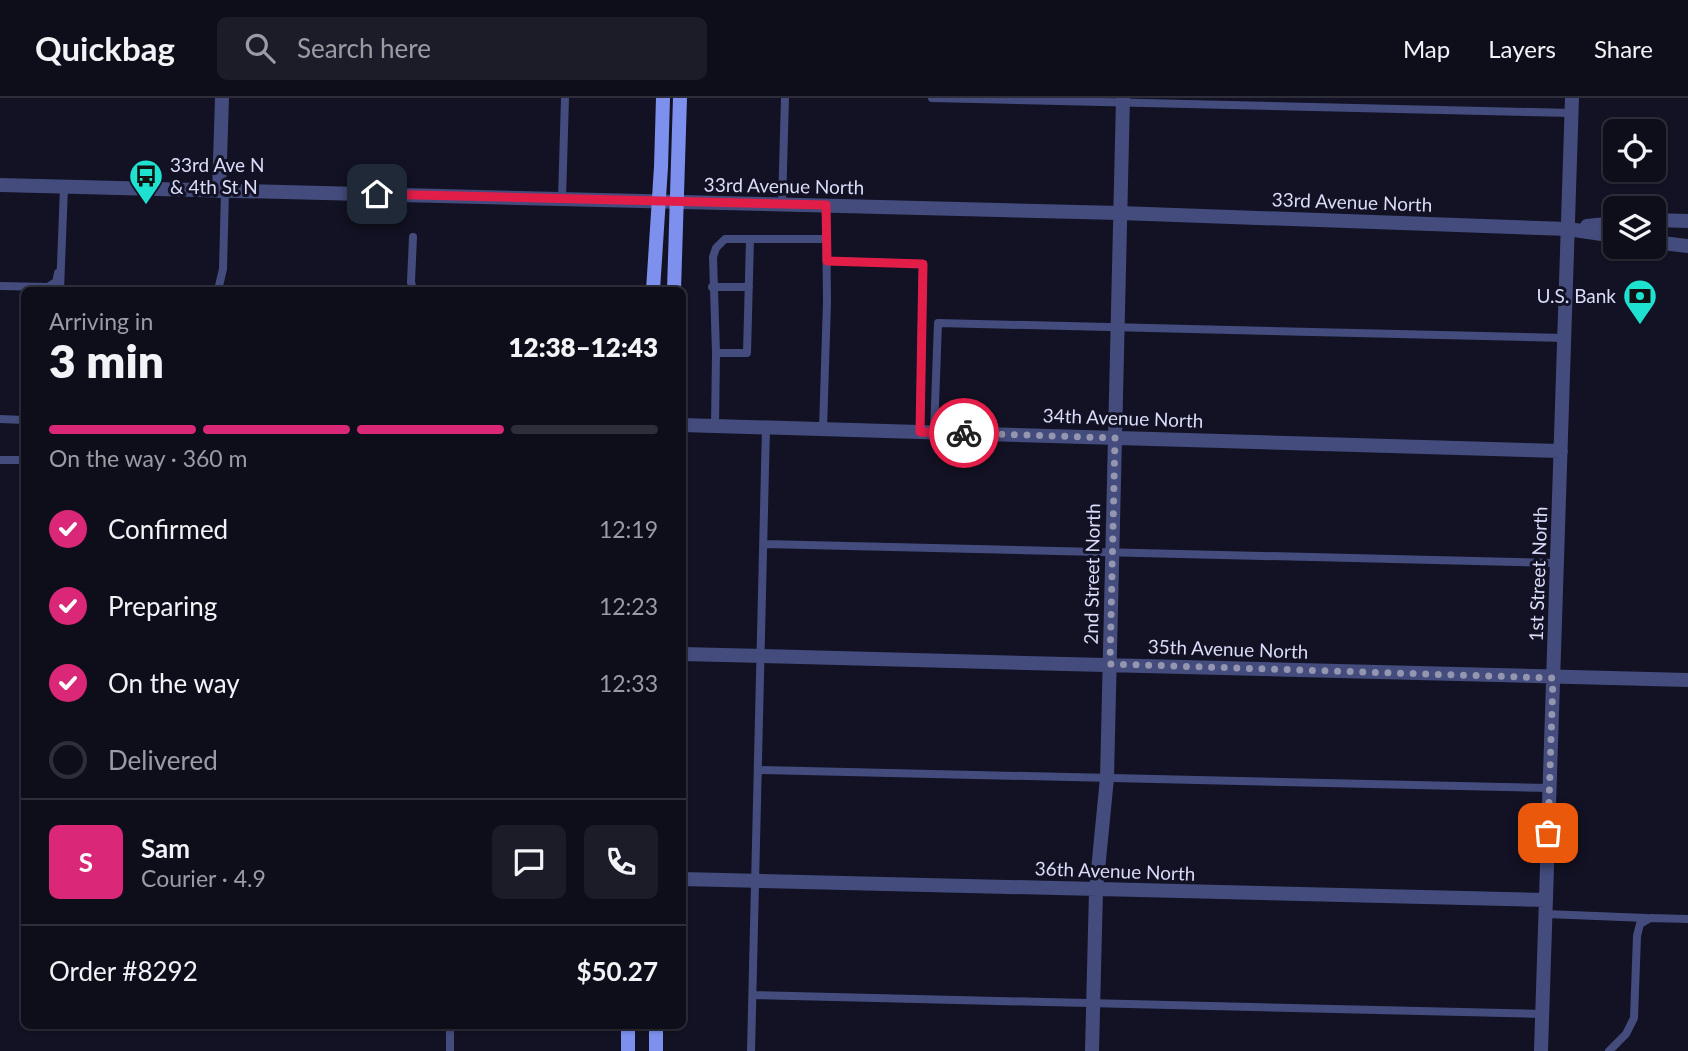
<!DOCTYPE html>
<html lang="en">
<head>
<meta charset="utf-8">
<style>
	:root { --surface:#0e0e1b; --page:#1c1c28; --text:#f1f3f6; --muted:#9b9ca3; --line:#2e2e3a; --accent:#db2777 }
	body { margin:0; font-family:Lato,sans-serif; background:var(--page); color:var(--text); height:100vh; display:flex; flex-direction:column; font-size:26px; white-space:nowrap }
	* { box-sizing:border-box; margin:0 }
	p { font-size:23px; color:var(--muted) }
	.icon { flex:none; width:38px; height:38px; fill:none; stroke:currentColor; stroke-width:2; stroke-linecap:round; stroke-linejoin:round }
	.map { position:relative; flex:1; overflow:hidden }
	.panel { position:absolute; left:21px; top:189px; width:665px; height:742px; display:flex; flex-direction:column; background:var(--surface); border-radius:10px; box-shadow:0 2px 5px #0004,0 0 0 2px var(--line) }
	.panel>* { flex:none }
	.fabs { position:absolute; left:1603px; top:21px; display:grid; gap:14px }
	.fabs a { display:grid; place-items:center; width:63px; height:63px; border-radius:10px; background:var(--surface); box-shadow:0 2px 5px #0004,0 0 0 2px var(--line); font-size:35px }
	.pin { position:absolute; display:grid; place-items:center; width:60px; height:60px; color:#fff; margin:-30px; border-radius:14px; box-shadow:0 4px 10px #0006 }
	.courier { position:absolute; display:grid; place-items:center; width:70px; height:70px; margin:-35px; border:5px solid #e11d48; border-radius:50%; background:#fff; color:#222; box-shadow:0 2px 9px #0007 }
	.overview em { font-style:normal; font-weight:800 }
	.overview div { display:flex; flex-direction:column-reverse }
	.overview { display:flex; align-items:center; justify-content:space-between; height:119px; padding:0 28px }
	h1 { font-size:46px; font-weight:800; line-height:52px }
	.bar { display:grid; grid-template-columns:repeat(4,1fr); gap:10px 7px; align-content:center; height:84px; padding:0 28px }
	.bar i { height:9px; border-radius:5px; background:var(--line) }
	.bar .on { background:var(--accent) }
	.bar p { grid-column:span 4 }
	.line { display:flex; align-items:center; gap:18px; padding:0 28px; border-top:2px solid var(--line) }
	.line div { flex:1 }
	.round { display:grid; place-items:center; flex:none; width:74px; height:74px; border-radius:10px; background:var(--page) }
	ol { padding:0 28px; list-style:none }
	li { display:flex; align-items:center; gap:21px; height:77px }
	li p { margin-inline-start:auto }
	li .icon { padding:7px; border-radius:50%; background:var(--accent); color:#fff; stroke-width:4 }
	li:last-child { color:var(--muted) }
	li i { width:38px; height:38px; border:4px solid var(--line); border-radius:50% }
	header { display:flex; align-items:center; gap:42px; box-sizing:border-box; height:98px; padding:0 35px; background:var(--surface); border-bottom:2px solid var(--line) }
	header strong { font-size:33px }
	nav { display:flex; gap:38px; margin-inline-start:auto; font-size:24px }
	.search { width:490px; height:63px; background:var(--page); display:flex; align-items:center; gap:18px; box-sizing:border-box; padding:0 24px; border-radius:10px; color:var(--muted); font-size:26px }
	.map>svg:first-child { display:block }
</style>
</head>
<body>
<header>
<strong>Quickbag</strong>
<div class="search"><svg class="icon" aria-label="search" viewBox="0 0 24 24"><circle cx="10" cy="10" r="6"/><path d="M15 15l6 6"/></svg>Search here</div>
<nav><a>Map</a><a>Layers</a><a>Share</a></nav>
</header>
<div class="map">
<svg width="1688" height="953" viewBox="0 0 1688 953">
	<rect width="100%" height="100%" fill="#121224"/>
	<g fill="none" stroke-linecap="round" stroke-linejoin="round">
		<!-- service -->
		<path stroke="#434c7d" stroke-width="8" d="M932 0 1572 15
			M562 101 565 0
			M782 106 785 0
			M413 139 411 184 413 192
			M827 163 923 166 920 334
			M0 188 48 189 56 184 58 175
			M712 189H749
			M60 192 64 89
			M218 192 223 171 225 93
			M716 255H747L750 141
			M0 321 24 322
			M715 328 716 255 713 159 716 150 725 141H826
			M823 331 827 204 826 107
			M934 334 938 225 1565 240
			M0 362H24
			M764 446 1557 465
			M758 672 1550 690
			M1546 816 1646 820
			M753 897 1542 916
			M450 953V928
			M751 953 766 329
			M1609 953 1626 936 1634 920 1637 838 1640 826 1650 820 1688 821"/>
		<!-- minor -->
		<path stroke="#434c7d" stroke-width="14" d="M219 93 222 0
			M682 327 1561 353
			M682 556 1688 582
			M682 781 1546 802
			M1092 953 1096 792 1107 680 1123 0
			M1541 953 1572 0"/>
		<!-- tertiary -->
		<path stroke="#434c7d" stroke-width="14" d="M0 87 1120 115 1568 131 1615 138
			M1654 122 1688 123
			M1587 128 1615 125
			M1654 144 1688 148"/>
		<!-- secondary -->
		<path stroke="#7d90ed" stroke-width="14" d="M653 192 661 69 663 0
			M674 192 680 0
			M628 928V953
			M656 928V953"/>
	</g>
	<g fill="none" stroke-linecap="round" stroke-linejoin="round">
		<!-- done -->
		<path stroke="#9495af" stroke-width="7" stroke-dasharray="0 12.6" d="M964 335 1115 340 1110 566 1553 580 1548 735"/>
		<!-- route -->
		<path stroke="#e11d48" stroke-width="9" d="M377 96 826 107 827 163 923 166 920 334 964 335"/>
	</g>
	<!-- icons -->
	<defs>
		<g id="bus-pin" transform="scale(1.75)"><path d="M0 17L-7.5 6A9.5 9.5 0 1 1 7.5 6Z" fill="#1fe1d0" stroke="#121224"/><path d="M-5-6H5V4H4V6H2V4H-2V6H-4V4H-5ZM-3.5-4V0h7V-4ZM-3.5 1.2v1.5H-2V1.2ZM2 1.2v1.5H3.5V1.2Z" fill="#111"/></g>
		<g id="bank-pin" transform="scale(1.75)"><path d="M0 17L-7.5 6A9.5 9.5 0 1 1 7.5 6Z" fill="#1fe1d0" stroke="#121224"/><path d="M-6-4H6V4H-6ZM0-2.3a2.3 2.3 0 1 0 0 4.6a2.3 2.3 0 1 0 0-4.6Z" fill="#111"/></g>
	</defs>
	<g fill-rule="evenodd">
		<use href="#bus-pin" x="146" y="78"/>
		<use href="#bank-pin" x="1640" y="198"/>
	</g>
	<g text-anchor="middle" stroke-width="6" stroke-linejoin="round" paint-order="stroke">
		<!-- poi labels -->
		<g font-size="19" fill="#dadcfa" stroke="#121224" text-anchor="start">
			<text x="170" y="74">33rd Ave N<tspan x="170" dy="22">&amp; 4th St N</tspan></text>
			<text x="1616" y="205" text-anchor="end">U.S. Bank</text>
		</g>
		<!-- street labels -->
		<g font-size="19" fill="#dadcfa" stroke="#121224">
			<text transform="translate(784 88) rotate(1)" y="7">33rd Avenue North</text>
			<text transform="translate(1352 104) rotate(2)" y="7">33rd Avenue North</text>
			<text transform="translate(1123 320) rotate(2)" y="7">34th Avenue North</text>
			<text transform="translate(1092 476) rotate(-89)" y="7">2nd Street North</text>
			<text transform="translate(1538 476) rotate(-88)" y="7">1st Street North</text>
			<text transform="translate(1228 551) rotate(2)" y="7">35th Avenue North</text>
			<text transform="translate(1115 773) rotate(2)" y="7">36th Avenue North</text>
		</g>
	</g>
</svg>
<div class="fabs">
<a><svg class="icon" aria-label="locate" viewBox="0 0 24 24"><circle cx="12" cy="12" r="6"/><path d="M12 2v4M12 18v4M2 12h4M18 12h4"/></svg></a>
<a><svg class="icon" aria-label="layers" viewBox="0 0 24 24"><path d="M12 4l9 5-9 5-9-5zM3 14l9 5 9-5"/></svg></a>
</div>
<div class="pin" style="left:1548px;top:735px;background:#ea580c"><svg class="icon" aria-label="bag" viewBox="0 0 24 24"><path d="M5 8h14l-1 12H6zM9 8a3 3 0 0 1 6 0"/></svg></div>
<div class="pin" style="left:377px;top:96px;background:#1f2937"><svg class="icon" aria-label="home" viewBox="0 0 24 24"><path d="M3 11l9-7 9 7M6 9v11h12V9"/></svg></div>
<div class="courier" style="left:964px;top:335px"><svg class="icon" aria-label="bike" viewBox="0 0 24 24"><circle cx="6" cy="16" r="4"/><circle cx="18" cy="16" r="4"/><path d="M6 16l4-8h5l3 8M10 8l3 8H6M13 5h3"/></svg></div>
<section class="panel">
<div class="overview"><div><h1>3 min</h1><p>Arriving in</p></div><em>12:38–12:43</em></div>
<div class="bar"><i class="on"></i><i class="on"></i><i class="on"></i><i></i><p>On the way · 360 m</p></div>
<ol>
<li><svg class="icon" aria-label="check" viewBox="0 0 24 24"><path d="M5 12l5 5 9-10"/></svg>Confirmed<p>12:19</p></li>
<li><svg class="icon" aria-label="check" viewBox="0 0 24 24"><path d="M5 12l5 5 9-10"/></svg>Preparing<p>12:23</p></li>
<li><svg class="icon" aria-label="check" viewBox="0 0 24 24"><path d="M5 12l5 5 9-10"/></svg>On the way<p>12:33</p></li>
<li><i></i>Delivered</li>
</ol>
<div class="line" style="height:126px"><b class="round" style="background:var(--accent);color:#fff">S</b><div><b>Sam</b><p>Courier · 4.9</p></div><a class="round"><svg class="icon" aria-label="chat" viewBox="0 0 24 24"><path d="M4 5h16v11H9l-5 4z"/></svg></a><a class="round"><svg class="icon" aria-label="phone" viewBox="0 0 24 24"><path d="M5 4h4l2 5-3 2q2 4 5 5l2-3 5 2v4C11 20 4 13 5 4z"/></svg></a></div>
<div class="line" style="height:91px"><div>Order #8292</div><b>$50.27</b></div>
</section>
</div>
</body>
</html>
